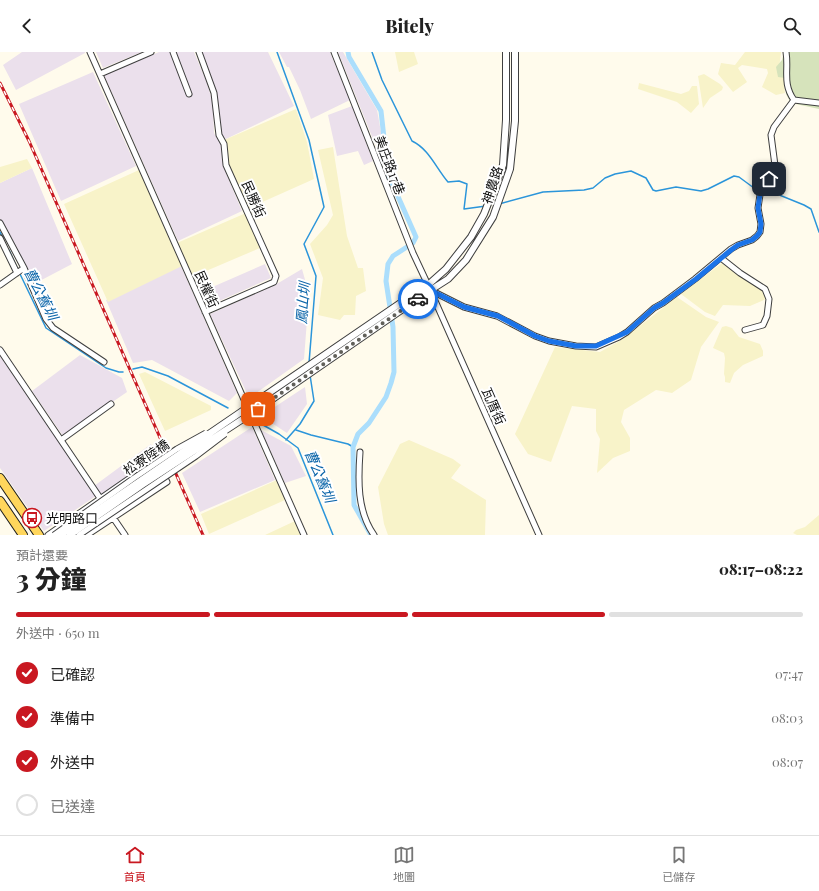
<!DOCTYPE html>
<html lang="zh-TW">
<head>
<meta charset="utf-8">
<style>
	:root { --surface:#fff; --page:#f2f2f2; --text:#222; --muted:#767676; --line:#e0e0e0; --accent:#c91821 }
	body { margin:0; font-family:"Playfair Display","Noto Sans TC",serif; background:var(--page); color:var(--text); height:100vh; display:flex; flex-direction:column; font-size:15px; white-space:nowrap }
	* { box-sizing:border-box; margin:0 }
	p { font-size:13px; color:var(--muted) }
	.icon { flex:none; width:22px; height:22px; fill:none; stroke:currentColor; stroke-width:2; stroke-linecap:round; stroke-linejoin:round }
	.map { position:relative; height:483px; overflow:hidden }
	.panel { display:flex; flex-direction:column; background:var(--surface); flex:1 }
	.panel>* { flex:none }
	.pin { position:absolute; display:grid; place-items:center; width:34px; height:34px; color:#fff; margin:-17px; border-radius:8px; box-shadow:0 2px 6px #0006 }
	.courier { position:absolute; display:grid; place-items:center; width:40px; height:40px; margin:-20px; border:3px solid #1a73e8; border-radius:50%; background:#fff; color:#222; box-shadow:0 1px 5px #0007 }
	.summary em { font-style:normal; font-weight:800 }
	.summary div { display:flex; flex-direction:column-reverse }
	.summary { display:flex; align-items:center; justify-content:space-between; height:68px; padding:0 16px }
	h1 { font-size:26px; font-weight:800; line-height:30px }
	.bar { display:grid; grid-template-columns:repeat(4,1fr); gap:6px 4px; align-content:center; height:48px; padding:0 16px }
	.bar i { height:5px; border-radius:3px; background:var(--line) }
	.bar .on { background:var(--accent) }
	.bar p { grid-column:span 4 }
	ol { padding:0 16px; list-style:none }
	li { display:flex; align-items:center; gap:12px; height:44px }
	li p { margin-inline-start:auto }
	li .icon { padding:4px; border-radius:50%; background:var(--accent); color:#fff; stroke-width:4 }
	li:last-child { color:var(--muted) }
	li i { width:22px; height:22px; border:2px solid var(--line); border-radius:50% }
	header { display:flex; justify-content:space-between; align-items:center; height:52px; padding:0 16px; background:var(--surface); font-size:18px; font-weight:800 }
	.tab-bar { display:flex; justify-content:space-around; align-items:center; height:56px; border-top:1px solid var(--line); background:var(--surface); font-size:11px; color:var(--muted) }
	.tab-bar a { display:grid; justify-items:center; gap:2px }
	.tab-bar .on { color:var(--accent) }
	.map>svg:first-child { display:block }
</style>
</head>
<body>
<header><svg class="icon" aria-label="back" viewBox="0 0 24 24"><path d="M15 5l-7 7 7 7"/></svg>Bitely<svg class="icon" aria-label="search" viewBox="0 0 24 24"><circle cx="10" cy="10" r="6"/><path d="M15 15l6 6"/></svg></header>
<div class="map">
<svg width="819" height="483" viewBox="0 0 819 483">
	<rect width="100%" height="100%" fill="#fffbec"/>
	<!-- industrial -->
	<path fill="#ebe0ec" d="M22 0H85V1L16 38 3 13Z
		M96 0H142L103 16Z
		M159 0H194L207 31 213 51 214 81 222 94 226 121 242 159 178 189 104 23Z
		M201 0H268L294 54 226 87 220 82 217 52 210 21Z
		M279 0H330L350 48 311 67 300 38 289 15H287Z
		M338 0H343L377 58 383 91 375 92Z
		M93 20 136 114 61 149 19 52Z
		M352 54 373 109 364 113 358 99 337 104 328 63Z
		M32 116 72 212 32 233 0 171V131Z
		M180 212 237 341 229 349 152 308 133 311 106 248Z
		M265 212 271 226 208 254 201 240Z
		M302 217 309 242 304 307 249 346 210 262 275 233Z
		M80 303 122 326 127 340 63 384 32 339Z
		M0 304 96 444 44 479 0 416Z
		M305 335 307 352 287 381 261 364Z
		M252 375 275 428 200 460 182 421Z
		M261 378 291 394 306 424 285 431Z
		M151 392 157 405 101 444 94 434Z"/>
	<!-- farmland -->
	<path fill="#f8f3c9" d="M395 0H414L418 12 399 20Z
		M745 0H781L779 17 785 22 784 33 785 41 776 43 762 35 768 21 767 17 742 13 738 16 747 30 733 40 718 22 721 11 735 13Z
		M704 22 720 32 723 35 722 38 710 46 703 56 698 24Z
		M639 31 681 42 689 39 692 34H697L699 52 691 61 677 50 638 37Z
		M296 57 307 90 314 127 249 156 229 113 228 98 224 88Z
		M333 95 347 184 358 216H363L366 239 356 244 355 263H344L340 268 318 263 323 226 310 192 327 173 333 163 318 98Z
		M27 107 32 116 0 131V115Z
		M139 118 182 214 108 250 64 152Z
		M246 161 260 196 192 225 177 191Z
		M722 211 764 238 766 247 750 254 723 253 715 264 705 260 681 242Z
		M677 245 706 265 719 270 701 295 691 328 672 341 656 338 624 358 621 370 630 386V399L613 406 597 421 600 387 596 379V357L572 354 551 410 528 402 515 382 555 295 600 300 623 287Z
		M726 274 732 276 739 285 760 292 763 299V304L743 313 734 321 730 331 725 330V325L724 322 725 306 724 301 713 296 722 275Z
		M145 320 211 354V358L165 379 139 322Z
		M409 388 453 407 461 413 451 426 486 448 485 483H388L384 472 378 435 400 392Z
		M277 428 285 448 209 482 201 462Z
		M819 463V483H797L793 481 796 478 805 475Z
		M295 469 301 483H265Z"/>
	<!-- cemetery -->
	<path fill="#d6e3bb" d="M784 0H819V57L791 51 786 42 785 26 778 25 776 15 782 8Z"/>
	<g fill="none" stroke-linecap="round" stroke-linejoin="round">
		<!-- stream -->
		<path stroke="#2b95da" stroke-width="1.5" d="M277 0 309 88 324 155 304 192 316 224 309 311
			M372 0 382 28 412 89C429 97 436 116 448 130L459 129 467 132 464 157 486 154
			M762 136 804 153 811 157 819 180
			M499 152 543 140 584 138 593 136 605 126 615 122 631 119 646 126 653 138 656 139 676 135 701 139 708 137 734 124 739 125 758 139 759 138
			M0 180 3 186
			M9 198 18 218
			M20 222 46 276 106 316 119 320H123
			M133 317 142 315 168 324 228 356
			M256 369 279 382 298 396 333 483
			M296 378 311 383 348 392 353 395
			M286 388 300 372 314 349 310 323"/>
		<!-- canal -->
		<path stroke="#abdefc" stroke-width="5" d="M348 0 349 5 381 59 388 122 416 185 413 191 393 204 388 212 386 229 393 275 394 320 391 331 386 345 369 371 358 382 353 395 354 453 371 483"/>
		<!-- minor casing -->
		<g stroke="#3f3f3f" stroke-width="7">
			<path id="minor" d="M90 0 304 483
				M173 0 189 42
				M199 0 214 41 219 83 224 92 226 113 276 224 274 230 205 260
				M334 0 413 201 428 233 539 483
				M786 0C789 18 782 31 794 48L819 51
				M100 22 151 0
				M0 171 24 216 46 267 53 276 104 310
				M0 186 17 221
				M721 206 740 221 765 237 769 247 767 264 763 273 745 278
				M0 233 24 216
				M430 238 464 255 497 264 535 284 549 289 576 294 596 295 619 285 627 280 654 256 663 251 695 227 731 197 738 193 752 188 757 184 760 180 761 172 758 156 761 136 764 130 776 121 771 83 774 75 794 48
				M0 298 102 449
				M61 388 111 352
				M360 400C358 428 357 459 374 483
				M112 464 125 483
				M48 483 153 410 158 412 167 430 87 483"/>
		</g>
		<!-- tertiary casing -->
		<g stroke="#3f3f3f" stroke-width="8">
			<path id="tertiary" d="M421 237 428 233 446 217 471 185 484 162 503 113 506 68V0
				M423 243 448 227 466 208 493 165 510 117 515 69V0"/>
		</g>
		<!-- primary casing -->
		<g stroke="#1d1d1d" stroke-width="10">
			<path id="primary" d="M0 426 39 483
				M0 449 23 483"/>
		</g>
		<!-- minor -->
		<use href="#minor" stroke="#fff" stroke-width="5"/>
		<!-- tertiary -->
		<use href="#tertiary" stroke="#fff" stroke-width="6"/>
		<!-- primary -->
		<use href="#primary" stroke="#ffd65c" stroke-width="8"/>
		<!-- rail casing -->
		<g stroke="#c91821" stroke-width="3">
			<path id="rail" d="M0 31 29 89 203 483"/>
		</g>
		<!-- rail -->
		<use href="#rail" stroke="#fff" stroke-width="1.5" stroke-dasharray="4.5" stroke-linecap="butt"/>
		<!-- minor-bridge casing -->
		<g stroke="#3f3f3f" stroke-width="7" stroke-linecap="butt">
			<path id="minor-bridge" d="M54 483 134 426 177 397 206 381
				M79 483 196 404 225 382"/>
		</g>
		<!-- tertiary-bridge casing -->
		<g stroke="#3f3f3f" stroke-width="8" stroke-linecap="butt">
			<path id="tertiary-bridge" d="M61 483 421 237
				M70 483 142 433 258 357 423 243"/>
		</g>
		<!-- minor-bridge -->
		<use href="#minor-bridge" stroke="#fff" stroke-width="5"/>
		<!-- tertiary-bridge -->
		<use href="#tertiary-bridge" stroke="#fff" stroke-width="6"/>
	</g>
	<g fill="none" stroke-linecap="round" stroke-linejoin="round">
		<!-- done -->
		<path stroke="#61605a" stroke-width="4" stroke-dasharray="0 7.2" d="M258 357 418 247"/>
		<!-- route -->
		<path stroke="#1a73e8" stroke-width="5" d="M418 247 430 238 464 255 498 264 535 284 549 289 576 294H596L627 280 654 256 663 251 696 227 731 198 738 193 752 188 757 184 760 180 761 172 758 156 760 142 764 130 769 127"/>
	</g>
	<!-- icons -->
	<defs>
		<g id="bus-ring" transform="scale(1)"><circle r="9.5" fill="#fff" stroke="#c91821" stroke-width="1.5"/><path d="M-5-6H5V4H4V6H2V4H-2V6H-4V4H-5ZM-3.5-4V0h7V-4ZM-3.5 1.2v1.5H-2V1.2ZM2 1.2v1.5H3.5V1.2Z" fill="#c91821"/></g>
	</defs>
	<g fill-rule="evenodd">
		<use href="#bus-ring" x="32" y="466"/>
	</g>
	<g text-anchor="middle" stroke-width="4" stroke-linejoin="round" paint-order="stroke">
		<!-- street labels -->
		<g font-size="13" fill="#0c0c0c" stroke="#fff">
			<text transform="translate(390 113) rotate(69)" y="5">美庄路17巷</text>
			<text transform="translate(492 133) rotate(-72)" y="5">神農路</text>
			<text transform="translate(254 147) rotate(66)" y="5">民勝街</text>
			<text transform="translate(207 237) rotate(66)" y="5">民權街</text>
			<text transform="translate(494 354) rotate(66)" y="5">瓦厝街</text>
			<text transform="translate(146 405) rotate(-34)" y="5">松寮陸橋</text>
		</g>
		<!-- poi labels -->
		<g font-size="13" fill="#0c0c0c" stroke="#fff" text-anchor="start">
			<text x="46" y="471">光明路口</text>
		</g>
		<!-- water labels -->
		<g font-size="14" font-style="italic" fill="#0b65a9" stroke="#fff">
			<text transform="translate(41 242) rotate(63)" y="5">曹公舊圳</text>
			<text transform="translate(303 251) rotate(-85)" y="5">鳳山圳</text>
			<text transform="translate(320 424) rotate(67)" y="5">曹公舊圳</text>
		</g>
	</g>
</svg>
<div class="pin" style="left:258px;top:357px;background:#ea580c"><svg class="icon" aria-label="bag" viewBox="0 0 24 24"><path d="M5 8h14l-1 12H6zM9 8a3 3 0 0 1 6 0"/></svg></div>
<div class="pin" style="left:769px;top:127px;background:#1f2937"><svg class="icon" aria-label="home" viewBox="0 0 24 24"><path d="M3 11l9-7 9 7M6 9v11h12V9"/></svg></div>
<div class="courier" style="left:418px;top:247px"><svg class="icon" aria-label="car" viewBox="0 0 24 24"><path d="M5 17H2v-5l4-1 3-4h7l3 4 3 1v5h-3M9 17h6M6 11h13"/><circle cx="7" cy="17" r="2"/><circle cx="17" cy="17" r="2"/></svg></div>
</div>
<section class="panel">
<div class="summary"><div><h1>3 分鐘</h1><p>預計還要</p></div><em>08:17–08:22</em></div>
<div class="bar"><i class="on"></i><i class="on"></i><i class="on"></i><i></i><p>外送中 · 650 m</p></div>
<ol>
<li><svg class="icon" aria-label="check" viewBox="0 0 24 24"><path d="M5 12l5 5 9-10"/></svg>已確認<p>07:47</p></li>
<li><svg class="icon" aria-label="check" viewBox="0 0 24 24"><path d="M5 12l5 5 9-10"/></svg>準備中<p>08:03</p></li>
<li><svg class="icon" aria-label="check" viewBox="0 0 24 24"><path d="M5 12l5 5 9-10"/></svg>外送中<p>08:07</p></li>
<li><i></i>已送達</li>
</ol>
</section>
<nav class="tab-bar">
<a class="on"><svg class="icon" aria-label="home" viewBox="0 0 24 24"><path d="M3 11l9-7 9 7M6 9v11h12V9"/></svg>首頁</a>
<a><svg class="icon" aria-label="map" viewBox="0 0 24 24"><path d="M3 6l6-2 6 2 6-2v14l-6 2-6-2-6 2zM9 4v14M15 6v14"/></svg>地圖</a>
<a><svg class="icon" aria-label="saved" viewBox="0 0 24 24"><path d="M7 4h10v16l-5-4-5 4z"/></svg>已儲存</a>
</nav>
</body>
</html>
